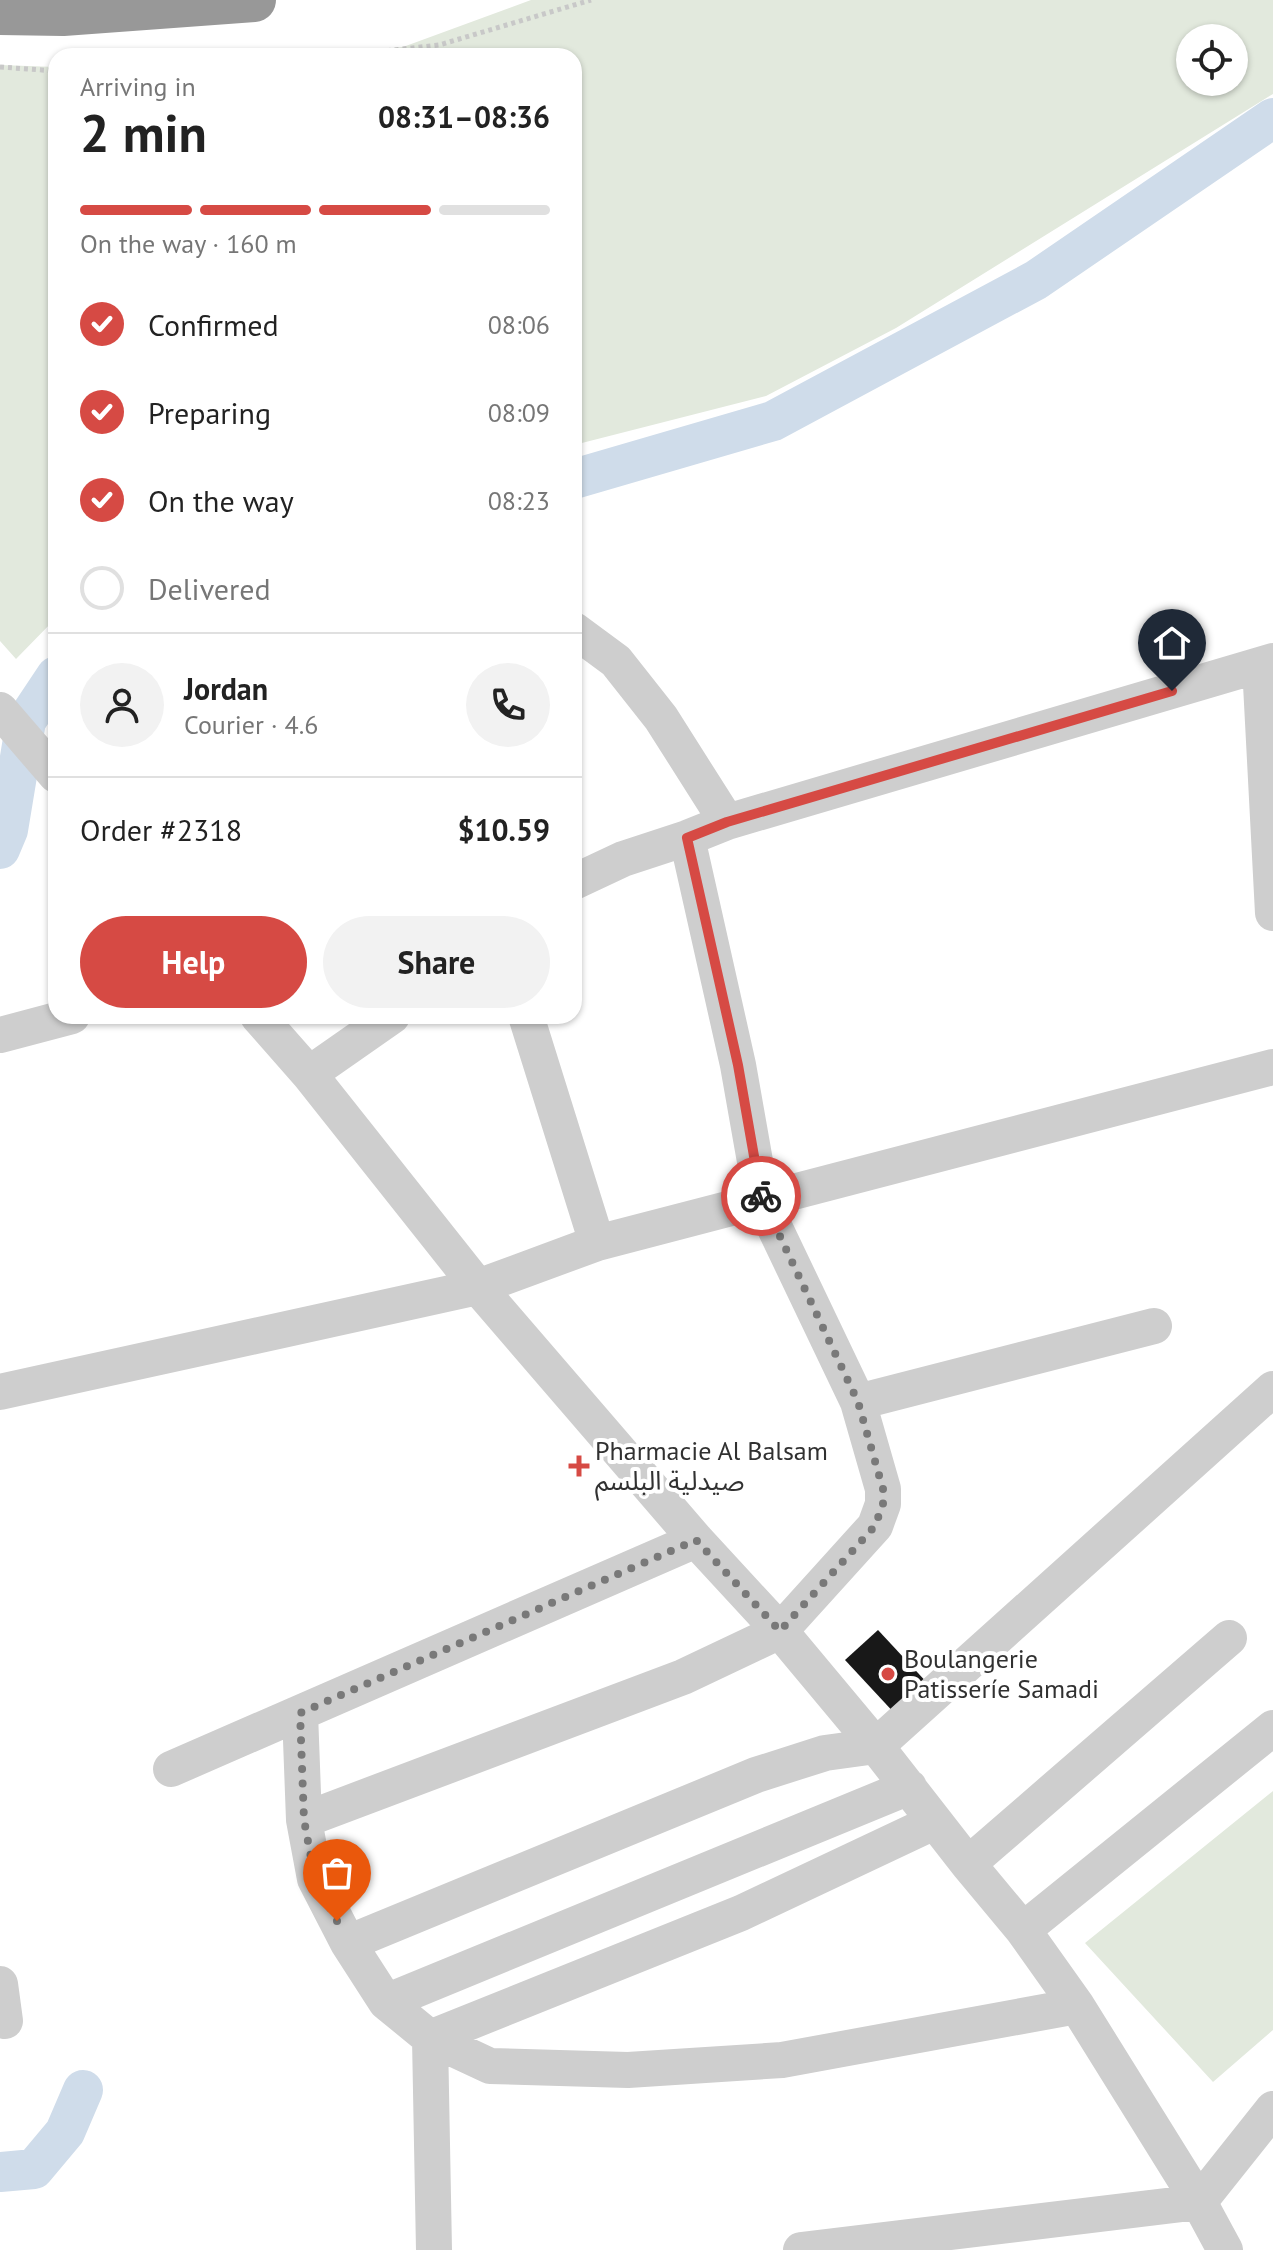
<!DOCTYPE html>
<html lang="en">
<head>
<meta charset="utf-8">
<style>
	:root { --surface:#fff; --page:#f2f2f2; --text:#222; --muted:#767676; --line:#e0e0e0; --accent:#d64a44 }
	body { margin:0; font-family:"PT Sans","Noto Sans Arabic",sans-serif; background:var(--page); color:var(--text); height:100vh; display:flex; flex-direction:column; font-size:30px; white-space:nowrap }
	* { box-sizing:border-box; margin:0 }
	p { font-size:26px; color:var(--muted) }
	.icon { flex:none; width:44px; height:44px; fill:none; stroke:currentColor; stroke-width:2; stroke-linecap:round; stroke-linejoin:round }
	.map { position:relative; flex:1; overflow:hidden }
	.details { position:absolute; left:48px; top:48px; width:534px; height:976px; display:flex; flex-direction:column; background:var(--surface); border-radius:24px; box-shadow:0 2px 6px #0004 }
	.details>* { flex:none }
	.controls { position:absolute; left:1176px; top:24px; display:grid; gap:16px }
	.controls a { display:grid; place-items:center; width:72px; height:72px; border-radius:50%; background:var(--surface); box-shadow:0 2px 6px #0004; font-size:40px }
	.pin { position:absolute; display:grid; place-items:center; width:68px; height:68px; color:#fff; margin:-82px -34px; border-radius:50% 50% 50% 0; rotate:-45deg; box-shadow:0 0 8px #0007 }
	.pin .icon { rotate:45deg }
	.courier { position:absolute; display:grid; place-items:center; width:80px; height:80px; margin:-40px; border:6px solid #d64a44; border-radius:50%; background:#fff; color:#222; box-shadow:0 2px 10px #0007 }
	.headline em { font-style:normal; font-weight:700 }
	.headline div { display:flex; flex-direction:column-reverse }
	.headline { display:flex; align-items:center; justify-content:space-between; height:136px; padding:0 32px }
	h1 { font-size:52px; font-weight:700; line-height:60px }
	.bar { display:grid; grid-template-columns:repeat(4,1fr); gap:12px 8px; align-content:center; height:96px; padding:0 32px }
	.bar i { height:10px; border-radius:6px; background:var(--line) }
	.bar .on { background:var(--accent) }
	.bar p { grid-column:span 4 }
	.line { display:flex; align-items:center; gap:20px; padding:0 32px; border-top:2px solid var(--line) }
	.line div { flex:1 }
	.round { display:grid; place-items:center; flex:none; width:84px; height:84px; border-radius:42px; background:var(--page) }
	ol { padding:0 32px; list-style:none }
	li { display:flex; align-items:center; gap:24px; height:88px }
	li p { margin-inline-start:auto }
	li .icon { padding:8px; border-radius:50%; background:var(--accent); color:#fff; stroke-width:4 }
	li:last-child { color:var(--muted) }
	li i { width:44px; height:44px; border:4px solid var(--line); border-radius:50% }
	.primary-button { display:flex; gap:16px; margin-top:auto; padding:16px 32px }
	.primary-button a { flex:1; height:92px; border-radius:48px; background:var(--accent); color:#fff; font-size:32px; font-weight:700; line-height:92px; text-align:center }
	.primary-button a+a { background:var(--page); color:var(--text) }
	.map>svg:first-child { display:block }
</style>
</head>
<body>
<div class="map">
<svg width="1273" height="2250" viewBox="0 0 1273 2250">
	<rect width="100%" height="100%" fill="#fff"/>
	<!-- green -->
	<path fill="#e2e9dd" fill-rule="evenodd" d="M531 0H1273V94L896 328 766 396 574 445V56H314L403 47ZM1234 38V82H1190V38Z
		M0 65 56 67V618L16 659 0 641Z
		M1273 1791V2030L1213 2082 1085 1943Z"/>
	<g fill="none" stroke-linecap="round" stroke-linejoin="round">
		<!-- canal -->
		<path stroke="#cfdcea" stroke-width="40" d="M574 479 773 421 1036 280 1273 118
			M0 849 8 830 26 721 56 676
			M0 2172 34 2169 65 2132 83 2090"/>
	</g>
	<!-- building -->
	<path fill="#181818" d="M878 1630 931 1687 898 1717 845 1660Z"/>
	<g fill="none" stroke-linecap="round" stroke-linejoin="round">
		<!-- path -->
		<path stroke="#c8c8c8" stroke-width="5" stroke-dasharray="4 4" stroke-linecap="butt" d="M339 56 439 45 591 0
			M0 67 56 71"/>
		<!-- street -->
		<path stroke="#cecece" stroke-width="36" d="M574 630 616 661 661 718 727 822
			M1260 665 1273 913
			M0 710 56 775
			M574 882 623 859 687 838 727 822 1273 661
			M258 1016 309 1074 478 1287 696 1540 780 1631 876 1746 968 1864 1023 1930 1077 2006 1199 2202 1225 2250
			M526 1016 597 1243
			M0 1035 72 1016
			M309 1074 392 1016
			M0 1392 478 1287 597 1243 1273 1067
			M858 1402 1154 1326
			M300 1713 304 1820 315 1879 348 1943 386 2002 430 2038 490 2066 628 2070 782 2060 1077 2006
			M171 1769 696 1540
			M304 1820 683 1677 780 1631 875 1526 883 1504V1489L858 1402 762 1201 738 1065 687 838
			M968 1864 1229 1638
			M1023 1930 1273 1728
			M348 1943 756 1775 825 1753 876 1746 1273 1389
			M0 1984 5 2021
			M386 2002 909 1787
			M434 2250 430 2038 741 1913 934 1822
			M801 2250 1199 2202 1273 2109"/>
		<!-- highway -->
		<path stroke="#989898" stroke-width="44" d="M0 13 63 14 254 0"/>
	</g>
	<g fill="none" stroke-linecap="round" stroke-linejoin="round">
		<!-- done -->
		<path stroke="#797979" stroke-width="8" stroke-dasharray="0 14.4" d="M337 1921 315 1879 304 1820 300 1713 696 1540 780 1631 875 1526 883 1504V1489L858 1402 761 1196"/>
		<!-- route -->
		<path stroke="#d64a44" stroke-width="10" d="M761 1196 738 1065 687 838 727 822 1172 691"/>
	</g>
	<!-- markers -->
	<g fill="#d64a44" stroke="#fff" stroke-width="3">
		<path d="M575 1454h8v8h8v8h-8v8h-8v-8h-8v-8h8z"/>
		<circle cx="888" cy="1674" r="8"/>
	</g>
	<g text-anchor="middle" stroke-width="8" stroke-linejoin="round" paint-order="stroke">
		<!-- poi labels -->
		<g font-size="26" fill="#313131" stroke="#fff" text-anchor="start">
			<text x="595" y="1460">Pharmacie Al Balsam<tspan x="595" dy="30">صيدلية البلسم</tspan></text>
			<text x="904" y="1668">Boulangerie<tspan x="904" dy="30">Patisseríe Samadi</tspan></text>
		</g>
	</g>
</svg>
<div class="controls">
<a><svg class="icon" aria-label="locate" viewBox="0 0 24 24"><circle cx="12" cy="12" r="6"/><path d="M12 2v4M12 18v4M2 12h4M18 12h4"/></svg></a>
</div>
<div class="pin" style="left:337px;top:1921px;background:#ea580c"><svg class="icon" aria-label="bag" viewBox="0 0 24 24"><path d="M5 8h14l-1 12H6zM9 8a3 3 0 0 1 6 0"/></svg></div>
<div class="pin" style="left:1172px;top:691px;background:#1f2937"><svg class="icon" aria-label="home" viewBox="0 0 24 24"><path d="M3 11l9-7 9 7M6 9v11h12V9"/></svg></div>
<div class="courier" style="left:761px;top:1196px"><svg class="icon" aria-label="bike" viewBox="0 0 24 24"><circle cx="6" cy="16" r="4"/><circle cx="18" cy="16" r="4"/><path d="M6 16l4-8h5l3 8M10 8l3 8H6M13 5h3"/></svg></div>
<section class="details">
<div class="headline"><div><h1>2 min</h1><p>Arriving in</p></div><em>08:31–08:36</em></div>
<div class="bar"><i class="on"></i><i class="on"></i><i class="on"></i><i></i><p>On the way · 160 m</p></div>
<ol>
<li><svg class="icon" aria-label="check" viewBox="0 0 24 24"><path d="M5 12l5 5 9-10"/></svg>Confirmed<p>08:06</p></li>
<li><svg class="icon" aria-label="check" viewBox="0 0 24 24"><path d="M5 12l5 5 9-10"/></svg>Preparing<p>08:09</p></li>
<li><svg class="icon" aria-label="check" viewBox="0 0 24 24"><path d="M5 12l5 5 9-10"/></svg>On the way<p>08:23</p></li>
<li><i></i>Delivered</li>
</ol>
<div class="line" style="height:144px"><a class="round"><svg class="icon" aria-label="person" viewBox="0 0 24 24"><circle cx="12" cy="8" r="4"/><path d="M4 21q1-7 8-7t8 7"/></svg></a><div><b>Jordan</b><p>Courier · 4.6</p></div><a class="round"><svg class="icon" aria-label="phone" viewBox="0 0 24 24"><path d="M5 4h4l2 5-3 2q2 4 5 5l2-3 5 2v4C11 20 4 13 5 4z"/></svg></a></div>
<div class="line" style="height:104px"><div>Order #2318</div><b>$10.59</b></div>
<div class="primary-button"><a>Help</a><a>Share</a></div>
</section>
</div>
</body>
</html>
